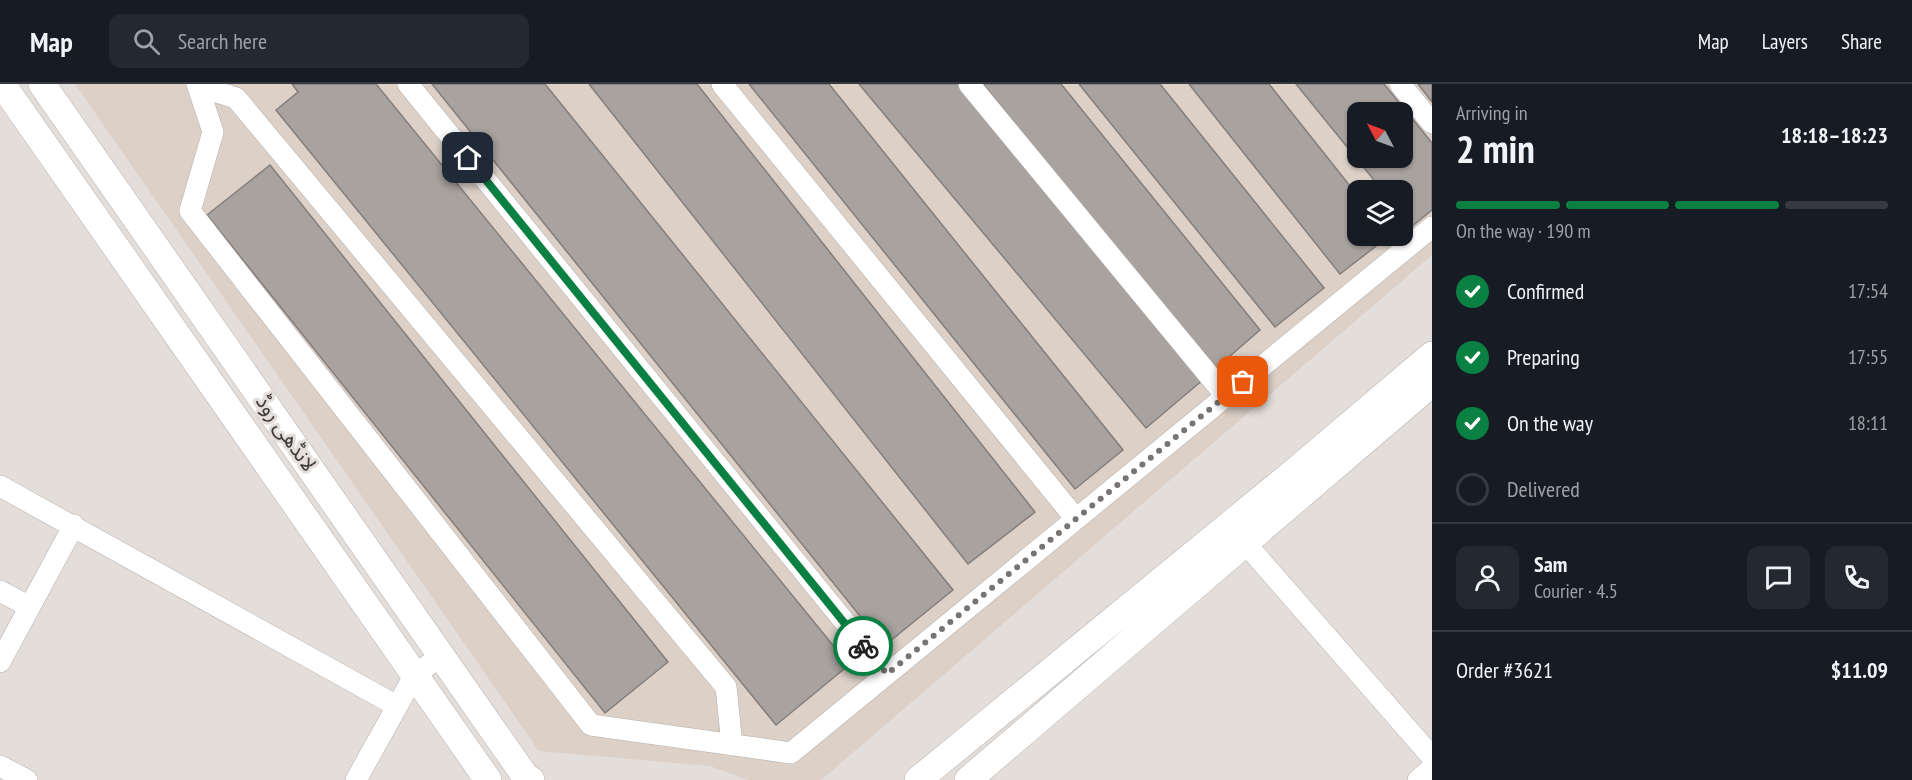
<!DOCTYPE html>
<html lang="en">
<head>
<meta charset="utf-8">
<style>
	:root { --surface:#171b24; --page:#242831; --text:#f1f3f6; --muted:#9ea1a6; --line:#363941; --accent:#0b8043 }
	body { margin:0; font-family:"PT Sans Narrow","Noto Sans Arabic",sans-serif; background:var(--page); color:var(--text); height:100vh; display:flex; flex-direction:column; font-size:22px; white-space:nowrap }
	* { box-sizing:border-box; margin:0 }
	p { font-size:20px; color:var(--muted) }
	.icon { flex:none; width:33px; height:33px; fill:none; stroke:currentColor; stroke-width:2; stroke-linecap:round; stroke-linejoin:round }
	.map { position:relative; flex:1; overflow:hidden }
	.sheet { display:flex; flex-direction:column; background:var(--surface); width:480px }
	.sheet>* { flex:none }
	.needle { width:39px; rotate:311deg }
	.tools { position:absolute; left:1347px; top:18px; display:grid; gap:12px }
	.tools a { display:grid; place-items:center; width:66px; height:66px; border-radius:12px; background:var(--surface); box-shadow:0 2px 4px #0004; font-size:30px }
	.pin { position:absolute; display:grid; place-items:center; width:51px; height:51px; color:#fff; margin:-26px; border-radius:12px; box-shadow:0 3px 9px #0006 }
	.courier { position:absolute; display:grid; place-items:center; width:60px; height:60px; margin:-30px; border:4px solid #0b8043; border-radius:50%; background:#fff; color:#222; box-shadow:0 2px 8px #0007 }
	.summary em { font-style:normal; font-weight:800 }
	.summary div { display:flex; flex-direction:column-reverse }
	.summary { display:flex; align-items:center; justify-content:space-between; height:102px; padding:0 24px }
	h1 { font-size:39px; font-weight:800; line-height:45px }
	.bar { display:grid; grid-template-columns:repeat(4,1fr); gap:9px 6px; align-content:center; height:72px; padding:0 24px }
	.bar i { height:8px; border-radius:4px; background:var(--line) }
	.bar .active { background:var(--accent) }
	.bar p { grid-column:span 4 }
	.line { display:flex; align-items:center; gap:15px; padding:0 24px; border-top:2px solid var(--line) }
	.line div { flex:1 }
	.round { display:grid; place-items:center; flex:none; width:63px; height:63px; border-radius:12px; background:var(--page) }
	ol { padding:0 24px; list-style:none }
	li { display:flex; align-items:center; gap:18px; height:66px }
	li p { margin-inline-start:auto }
	li .icon { padding:6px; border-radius:50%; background:var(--accent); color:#fff; stroke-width:4 }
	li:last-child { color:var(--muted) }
	li i { width:33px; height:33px; border:3px solid var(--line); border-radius:50% }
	header { display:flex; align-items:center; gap:36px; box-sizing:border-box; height:84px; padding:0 30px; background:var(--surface); border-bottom:2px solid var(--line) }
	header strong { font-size:28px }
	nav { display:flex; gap:33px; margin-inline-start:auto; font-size:21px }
	.search { width:420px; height:54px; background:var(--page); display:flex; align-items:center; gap:15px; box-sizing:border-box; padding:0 21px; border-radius:12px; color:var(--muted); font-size:22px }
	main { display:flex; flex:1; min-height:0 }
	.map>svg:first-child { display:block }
</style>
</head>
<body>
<header>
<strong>Map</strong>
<div class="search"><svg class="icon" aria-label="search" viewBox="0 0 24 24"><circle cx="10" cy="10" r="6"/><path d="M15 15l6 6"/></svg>Search here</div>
<nav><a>Map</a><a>Layers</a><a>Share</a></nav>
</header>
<main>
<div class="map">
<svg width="1432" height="696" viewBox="0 0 1432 696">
	<rect width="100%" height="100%" fill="#e4deda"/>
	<!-- built -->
	<path fill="#dcd0c7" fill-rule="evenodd" d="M75 0H1432V171L821 696H748L710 682 539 667ZM1358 28H1402V74H1358ZM1358 106H1402V152H1358Z"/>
	<!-- building -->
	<path fill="#a9a39f" stroke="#847e7b" stroke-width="1.5" fill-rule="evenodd" d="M292 0H376L849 581 776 641 276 26 298 8Z
		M432 0H545L953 506 884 562Z
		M589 0H697L1035 428 968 480Z
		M749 0H829L1123 366 1075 405Z
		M859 0H958L1204 295 1146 344Z
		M983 0H1061L1260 246 1214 286Z
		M1079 0H1160L1324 204 1275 243Z
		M1189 0H1269L1358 112V152H1389L1340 190Z
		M1296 0H1384L1432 59V126L1411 143 1402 132V106H1382ZM1358 28H1402V74H1358Z
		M1418 0H1432V18Z
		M270 81 668 578 605 629 207 131Z"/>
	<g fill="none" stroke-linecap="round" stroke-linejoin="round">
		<!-- minor casing -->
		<g stroke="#b6b1ad" stroke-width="22">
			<path id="minor" d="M197 0 213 48 190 127 591 641 791 669 1432 143
				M408 0 887 590
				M722 0 1076 435
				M969 0 1226 312
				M1400 0 1432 39
				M198 2 236 14 726 603 732 661
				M0 402 397 622
				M1246 460 1432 673
				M0 507 30 523
				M0 578 74 441
				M0 682 27 696
				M356 696 414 592 440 572
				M1418 696 1432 684"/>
		</g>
		<!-- major casing -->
		<g stroke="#b6b1ad" stroke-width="28">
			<path id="major" d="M2 0 488 696
				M42 0 525 692 531 696
				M918 696 1300 383 1432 271
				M968 696 1432 299"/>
		</g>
		<!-- minor -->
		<use href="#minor" stroke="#fff" stroke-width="21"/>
		<!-- major -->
		<use href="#major" stroke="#fff" stroke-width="27"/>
	</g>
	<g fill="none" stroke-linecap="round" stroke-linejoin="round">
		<!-- done -->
		<path stroke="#787472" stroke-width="6" stroke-dasharray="0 10.8" d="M863 562 887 590 1243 298"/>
		<!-- route -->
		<path stroke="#0b8043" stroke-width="8" d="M468 74 863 562"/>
	</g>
	<g text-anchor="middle" stroke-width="6" stroke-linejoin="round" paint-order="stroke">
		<!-- street labels -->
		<g font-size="21" fill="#3e3b3a" stroke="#e4deda">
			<text transform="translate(286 349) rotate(55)" y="7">لانڈھی روڈ</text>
		</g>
	</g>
</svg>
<div class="tools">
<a><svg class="needle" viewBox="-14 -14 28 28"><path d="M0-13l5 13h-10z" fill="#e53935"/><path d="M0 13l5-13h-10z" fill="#9ea1a6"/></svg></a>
<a><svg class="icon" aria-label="layers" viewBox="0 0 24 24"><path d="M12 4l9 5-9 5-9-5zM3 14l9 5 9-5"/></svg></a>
</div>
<div class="pin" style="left:1243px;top:298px;background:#ea580c"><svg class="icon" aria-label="bag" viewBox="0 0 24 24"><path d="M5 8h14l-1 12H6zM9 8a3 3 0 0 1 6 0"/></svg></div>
<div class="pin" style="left:468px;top:74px;background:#1f2937"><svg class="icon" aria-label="home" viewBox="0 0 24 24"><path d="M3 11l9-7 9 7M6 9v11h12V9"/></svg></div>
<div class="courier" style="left:863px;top:562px"><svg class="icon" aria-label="bike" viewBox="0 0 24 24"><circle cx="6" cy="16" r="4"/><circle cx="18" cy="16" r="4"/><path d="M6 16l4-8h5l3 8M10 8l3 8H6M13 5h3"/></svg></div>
</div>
<section class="sheet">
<div class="summary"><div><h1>2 min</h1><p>Arriving in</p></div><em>18:18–18:23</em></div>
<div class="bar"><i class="active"></i><i class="active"></i><i class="active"></i><i></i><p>On the way · 190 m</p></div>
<ol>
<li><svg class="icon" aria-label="check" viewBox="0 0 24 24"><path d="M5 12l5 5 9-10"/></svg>Confirmed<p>17:54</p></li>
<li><svg class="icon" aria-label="check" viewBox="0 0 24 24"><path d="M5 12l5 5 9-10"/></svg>Preparing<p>17:55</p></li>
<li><svg class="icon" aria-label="check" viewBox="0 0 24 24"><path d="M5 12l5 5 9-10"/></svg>On the way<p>18:11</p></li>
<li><i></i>Delivered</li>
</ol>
<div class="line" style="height:108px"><a class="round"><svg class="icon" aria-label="person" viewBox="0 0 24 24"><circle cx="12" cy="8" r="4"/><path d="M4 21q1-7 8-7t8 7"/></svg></a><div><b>Sam</b><p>Courier · 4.5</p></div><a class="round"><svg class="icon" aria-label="chat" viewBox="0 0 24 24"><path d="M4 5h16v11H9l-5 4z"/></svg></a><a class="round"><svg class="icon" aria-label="phone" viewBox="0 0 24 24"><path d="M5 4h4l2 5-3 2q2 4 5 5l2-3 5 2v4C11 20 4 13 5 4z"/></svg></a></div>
<div class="line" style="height:78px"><div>Order #3621</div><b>$11.09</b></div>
</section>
</main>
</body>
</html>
